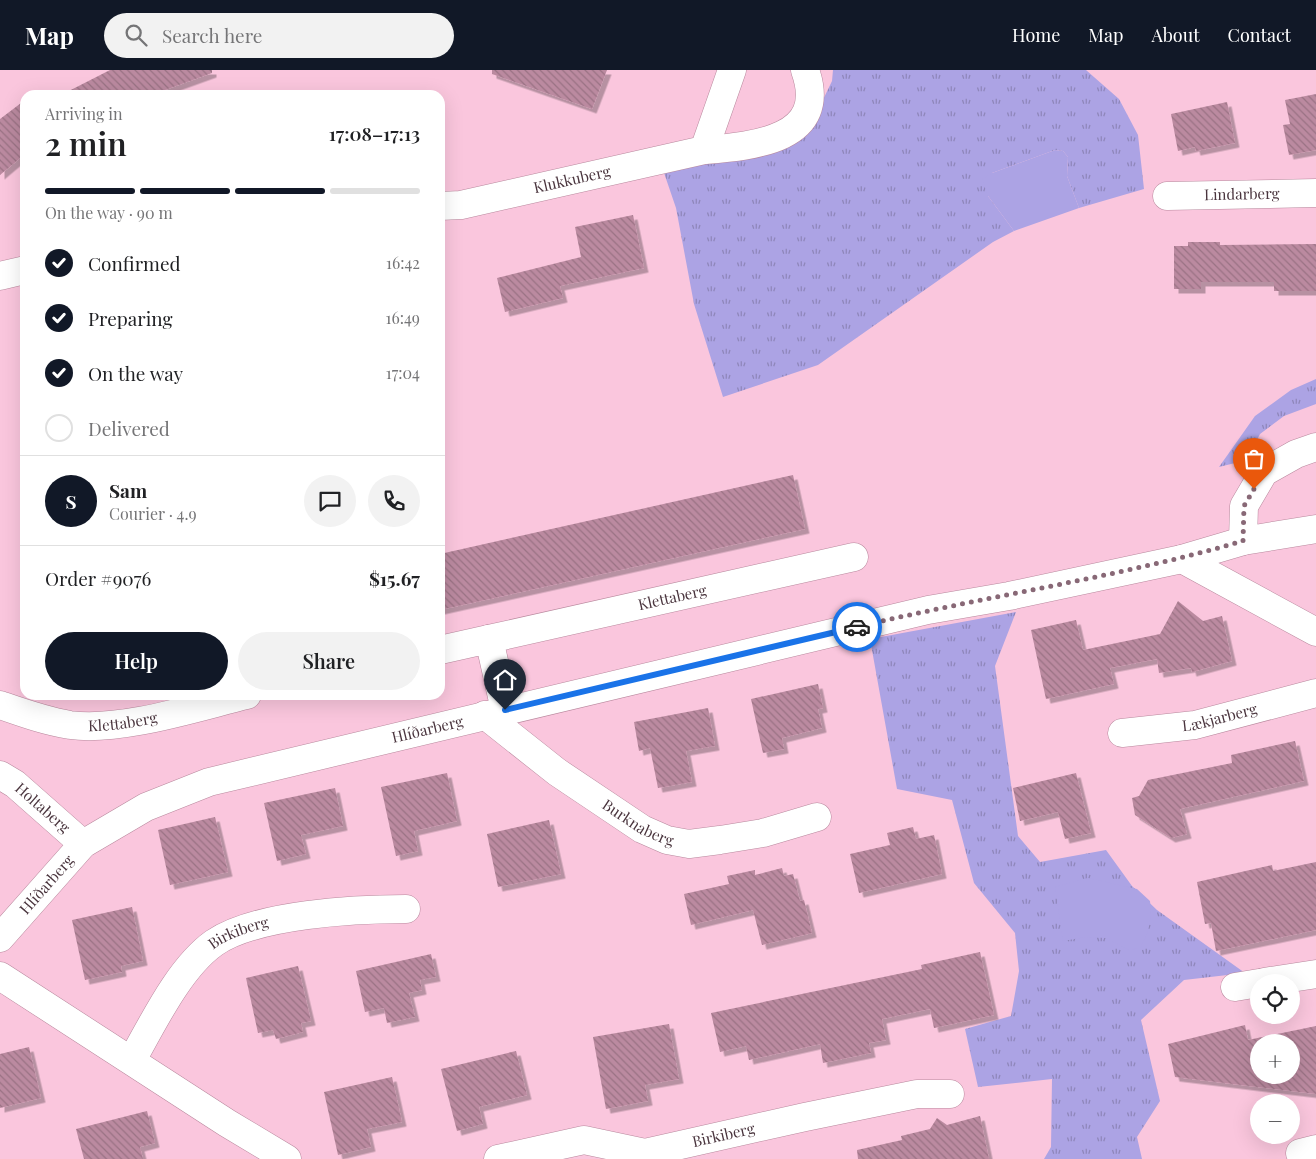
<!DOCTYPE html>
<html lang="en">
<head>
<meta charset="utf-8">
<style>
	:root { --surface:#fff; --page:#f2f2f2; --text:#202124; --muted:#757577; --line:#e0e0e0; --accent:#111827 }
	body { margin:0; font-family:"Playfair Display",serif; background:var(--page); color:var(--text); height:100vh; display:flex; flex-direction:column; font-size:19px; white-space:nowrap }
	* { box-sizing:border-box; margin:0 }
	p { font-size:16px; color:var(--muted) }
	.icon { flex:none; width:28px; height:28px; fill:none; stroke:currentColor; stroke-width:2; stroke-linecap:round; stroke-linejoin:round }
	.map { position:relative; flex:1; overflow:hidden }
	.side { position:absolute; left:20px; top:20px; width:425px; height:610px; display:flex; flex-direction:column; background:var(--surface); border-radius:15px; box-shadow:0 5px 20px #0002 }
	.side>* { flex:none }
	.buttons { position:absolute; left:1250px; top:904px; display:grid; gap:10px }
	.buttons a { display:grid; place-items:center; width:50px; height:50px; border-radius:50%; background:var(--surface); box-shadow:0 5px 20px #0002; font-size:25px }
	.pin { position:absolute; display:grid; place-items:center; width:42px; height:42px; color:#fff; margin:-51px -21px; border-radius:50% 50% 50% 0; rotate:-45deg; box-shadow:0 0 5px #0007 }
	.pin .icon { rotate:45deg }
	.courier { position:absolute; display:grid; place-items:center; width:50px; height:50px; margin:-25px; border:4px solid #1a73e8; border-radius:50%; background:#fff; color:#222; box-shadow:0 1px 6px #0007 }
	.overview em { font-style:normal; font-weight:600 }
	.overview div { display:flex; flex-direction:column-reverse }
	.overview { display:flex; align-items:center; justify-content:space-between; height:85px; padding:0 25px }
	h1 { font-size:32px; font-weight:600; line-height:38px }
	.bar { display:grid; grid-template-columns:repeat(4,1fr); gap:8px 5px; align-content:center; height:60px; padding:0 25px }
	.bar i { height:6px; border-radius:4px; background:var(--line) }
	.bar .active { background:var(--accent) }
	.bar p { grid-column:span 4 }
	.line { display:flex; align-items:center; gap:12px; padding:0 25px; border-top:1px solid var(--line) }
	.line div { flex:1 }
	.round { display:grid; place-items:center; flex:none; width:52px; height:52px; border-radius:26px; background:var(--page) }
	ol { padding:0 25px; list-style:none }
	li { display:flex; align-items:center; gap:15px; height:55px }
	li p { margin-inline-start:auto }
	li .icon { padding:5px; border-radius:50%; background:var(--accent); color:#fff; stroke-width:4 }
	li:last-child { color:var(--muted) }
	li i { width:28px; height:28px; border:2px solid var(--line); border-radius:50% }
	.button { display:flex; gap:10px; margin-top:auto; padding:10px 25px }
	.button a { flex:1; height:58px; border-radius:30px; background:var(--accent); color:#fff; font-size:20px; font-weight:600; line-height:58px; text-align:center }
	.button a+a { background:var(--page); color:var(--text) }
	header { display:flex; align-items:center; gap:30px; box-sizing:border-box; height:70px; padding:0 25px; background:var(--accent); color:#fff }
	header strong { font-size:24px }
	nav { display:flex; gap:28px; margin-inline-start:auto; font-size:18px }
	.search { width:350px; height:45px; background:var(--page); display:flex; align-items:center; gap:12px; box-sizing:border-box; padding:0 18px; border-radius:28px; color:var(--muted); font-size:19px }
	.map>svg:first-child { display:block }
</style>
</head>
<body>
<header>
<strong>Map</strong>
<div class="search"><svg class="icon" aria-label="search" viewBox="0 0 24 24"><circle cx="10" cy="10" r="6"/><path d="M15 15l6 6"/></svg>Search here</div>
<nav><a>Home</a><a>Map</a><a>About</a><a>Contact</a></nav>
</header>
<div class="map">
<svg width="1316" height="1089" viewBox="0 0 1316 1089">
	<defs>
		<pattern id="grass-tufts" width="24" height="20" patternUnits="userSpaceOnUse" patternTransform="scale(1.25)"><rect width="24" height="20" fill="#aca3e4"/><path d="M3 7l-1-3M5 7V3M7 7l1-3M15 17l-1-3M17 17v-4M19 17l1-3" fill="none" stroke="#8e86ba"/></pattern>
		<pattern id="building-back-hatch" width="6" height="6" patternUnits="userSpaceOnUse" patternTransform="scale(1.25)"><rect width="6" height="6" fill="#bb8aa0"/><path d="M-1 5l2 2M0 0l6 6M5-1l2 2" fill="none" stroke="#9a7284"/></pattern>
		<filter id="shadow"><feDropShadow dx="4.5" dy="4.5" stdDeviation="0" flood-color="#0004"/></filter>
	</defs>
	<rect width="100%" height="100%" fill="#fac6dd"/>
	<!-- grass -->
	<path fill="url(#grass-tufts)" d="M833 0H1086L1119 29 1138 65 1144 119 1079 138 1067 106 1068 87 1063 81 1055 80 992 103 988 126 1014 161 993 172 818 295 723 327 694 234 676 138 662 97 744 87 806 65 832 11Z
		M1316 309V334L1284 346 1260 364 1250 384 1239 392 1219 397 1255 346 1291 320Z
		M1016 542 995 596 1018 766 1040 792 1106 780 1132 816 1157 840 1245 903 1184 910 1141 950 1160 1031 1137 1067 1142 1089H1044L1051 1077 1052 1009 978 1017 965 959 1011 946 1019 901 1015 863 974 813 952 730 897 719 870 569Z"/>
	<!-- green -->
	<path fill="#aca3e4" d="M1055 80 1063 81 1068 87 1067 106 1079 138 1014 161 988 126 982 109 992 103Z
		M1088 808 1137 819 1150 831C1152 848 1149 864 1140 878L1129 880 1106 868 1086 867 1063 871 1055 817Z"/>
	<!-- building -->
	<path fill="url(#building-back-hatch)" fill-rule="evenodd" filter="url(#shadow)" d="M110 0H212V3L151 25H61Z
		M492 0H607L592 39 492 4Z
		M1316 24V80L1289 85 1283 55 1290 54 1285 30Z
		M25 30V84L0 105V49Z
		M1227 32 1235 73 1196 81 1195 77 1178 81 1171 44Z
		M633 145 644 198 560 216 563 228 505 242 497 208 581 187 575 157Z
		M1188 172H1220V175L1316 174V221H1274V212H1201V219H1174V176H1188Z
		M793 405 805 459 440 540V484Z
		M1178 531 1203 551 1222 546 1232 591 1192 602 1191 598 1159 603 1157 589 1110 598 1114 614 1046 629 1031 560 1076 550 1083 580 1160 564Z
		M818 614 823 638 818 639 822 658 782 668 784 679 763 683 751 629Z
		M708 638 715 676 686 681 692 712 658 718 650 678 639 681 634 652Z
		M1295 671 1304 711 1180 739 1187 764 1171 768 1135 745 1132 728 1139 726 1148 710 1232 693 1231 685Z
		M447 703 457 751 414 761 418 781 396 786 381 717Z
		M1076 703 1091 763 1065 769 1058 742 1020 751 1013 718Z
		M335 718 343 756 301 765 306 784 277 791 264 733Z
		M215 747 228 802 170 815 158 760Z
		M549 750 561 804 498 817 487 764Z
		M913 757 916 769 934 765 942 804 859 823 850 784 890 775 887 763Z
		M1316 792V860L1216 881 1211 853 1205 854 1197 812 1272 795 1273 801Z
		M782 798 784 806 793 804 800 831 804 830 812 863 762 875 753 840 691 855 684 824 729 814 727 806 755 800V805Z
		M132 837 143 891 121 896 122 902 85 910 72 850Z
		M980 882 994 945 934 958 930 939 882 949 886 970 869 973 871 983 823 993 820 974 749 990 746 976 720 982 711 943 922 899 921 895Z
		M431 884 436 907 420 910 422 920 409 923 415 947 387 953 384 938 365 942 356 901Z
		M298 896 311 951 301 953 303 962 276 969 273 960 258 963 246 908Z
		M669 954 679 1009 645 1015 648 1031 606 1039 593 967Z
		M1245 955 1248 970 1316 956V1024L1175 1007 1168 974ZM1259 972H1291V1005H1259Z
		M29 977 41 1028 0 1038V984Z
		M516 981 527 1025 479 1037 483 1054 457 1061 441 999Z
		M392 1007 402 1052 367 1059 371 1077 338 1085 324 1022Z
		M147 1041 155 1073 140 1077 143 1089H84L76 1059Z
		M980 1046 989 1089H858L857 1080 902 1070 901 1066 930 1059 937 1048 947 1055Z"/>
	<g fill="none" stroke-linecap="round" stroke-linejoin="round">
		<!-- minor casing -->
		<g stroke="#b8889d" stroke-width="29">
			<g id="minor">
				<path d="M704 80 732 0"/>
				<path id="s1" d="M1167 126 1316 123"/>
				<path id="s2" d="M440 136 461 135 704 80C753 76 830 70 805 0"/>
				<path d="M0 206 25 200"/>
				<path d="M1243 471 1244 436 1264 402 1296 384 1316 377"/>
				<path d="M1182 489 1316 562"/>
				<path id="s3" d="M489 569 854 487"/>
				<path d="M440 580 489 569 505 640"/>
				<path id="s4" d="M0 635C23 643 45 651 70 655 121 662 197 637 247 625"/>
				<path id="s5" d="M485 645 557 702 642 759 667 770 689 774 720 770 763 763 817 747"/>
				<path id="s6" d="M1122 663 1195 655 1316 623"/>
				<path id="s7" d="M0 705 15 714 83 774"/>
				<path id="s8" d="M0 868 83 774 146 737 209 712 928 540 1009 526 1182 489 1243 471 1316 459"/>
				<path d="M0 906 227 1053 287 1089"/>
				<path d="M1264 912 1316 904"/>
				<path d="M1235 917 1259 913"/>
				<path id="s9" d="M132 990C153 953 179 898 214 873 256 844 356 839 406 839"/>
				<path d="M1300 1083 1316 1079"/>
				<path id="s10" d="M498 1089 584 1070 645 1083 805 1047 917 1024H950"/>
			</g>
		</g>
		<!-- minor -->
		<use href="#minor" stroke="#fff" stroke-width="28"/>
	</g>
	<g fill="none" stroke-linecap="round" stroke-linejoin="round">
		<!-- done -->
		<path stroke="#886876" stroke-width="5" stroke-dasharray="0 9" d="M857 557C985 526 1116 508 1243 471L1244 436 1254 419"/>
		<!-- route -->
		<path stroke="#1a73e8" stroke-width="6" d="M505 640 857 557"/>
	</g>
	<g text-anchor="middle" stroke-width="4" stroke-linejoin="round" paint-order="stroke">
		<!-- street labels -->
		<g font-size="15" fill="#4a353e" stroke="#fadae8">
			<text dy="5" stroke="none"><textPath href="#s2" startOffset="135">Klukkuberg</textPath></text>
			<text dy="5" stroke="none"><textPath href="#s1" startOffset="75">Lindarberg</textPath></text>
			<text dy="5" stroke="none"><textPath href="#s3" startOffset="188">Klettaberg</textPath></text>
			<text dy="5" stroke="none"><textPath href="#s6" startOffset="99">Lækjarberg</textPath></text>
			<text dy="5" stroke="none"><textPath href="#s4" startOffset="126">Klettaberg</textPath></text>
			<text dy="5" stroke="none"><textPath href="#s8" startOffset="491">Hlíðarberg</textPath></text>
			<text dy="5" stroke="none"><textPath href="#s7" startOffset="54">Holtaberg</textPath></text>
			<text dy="5" stroke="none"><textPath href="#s5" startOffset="188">Burknaberg</textPath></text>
			<text dy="5" stroke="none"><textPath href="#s8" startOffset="71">Hlíðarberg</textPath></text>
			<text dy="5" stroke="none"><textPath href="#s9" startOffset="171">Birkiberg</textPath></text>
			<text dy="5" stroke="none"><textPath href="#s10" startOffset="231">Birkiberg</textPath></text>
		</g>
	</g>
</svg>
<div class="buttons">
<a><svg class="icon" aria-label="locate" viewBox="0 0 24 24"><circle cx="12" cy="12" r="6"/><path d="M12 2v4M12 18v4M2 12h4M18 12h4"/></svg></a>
<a>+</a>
<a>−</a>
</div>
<div class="pin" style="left:1254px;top:419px;background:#ea580c"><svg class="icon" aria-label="bag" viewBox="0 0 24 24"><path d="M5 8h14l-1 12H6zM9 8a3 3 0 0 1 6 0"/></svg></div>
<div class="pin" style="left:505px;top:640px;background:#1f2937"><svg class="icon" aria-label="home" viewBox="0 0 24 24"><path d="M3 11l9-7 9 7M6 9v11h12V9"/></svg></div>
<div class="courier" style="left:857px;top:557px"><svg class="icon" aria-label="car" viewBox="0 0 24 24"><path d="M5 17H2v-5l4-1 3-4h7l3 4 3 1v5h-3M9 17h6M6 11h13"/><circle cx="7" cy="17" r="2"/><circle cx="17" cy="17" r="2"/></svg></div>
<section class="side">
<div class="overview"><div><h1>2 min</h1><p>Arriving in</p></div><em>17:08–17:13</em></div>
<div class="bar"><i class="active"></i><i class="active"></i><i class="active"></i><i></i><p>On the way · 90 m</p></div>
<ol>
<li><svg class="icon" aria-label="check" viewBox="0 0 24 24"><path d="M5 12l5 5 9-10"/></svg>Confirmed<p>16:42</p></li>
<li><svg class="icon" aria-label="check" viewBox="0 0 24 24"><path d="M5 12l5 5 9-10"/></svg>Preparing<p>16:49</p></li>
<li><svg class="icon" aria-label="check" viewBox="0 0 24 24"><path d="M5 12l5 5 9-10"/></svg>On the way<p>17:04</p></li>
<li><i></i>Delivered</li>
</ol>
<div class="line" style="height:90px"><b class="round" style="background:var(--accent);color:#fff">S</b><div><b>Sam</b><p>Courier · 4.9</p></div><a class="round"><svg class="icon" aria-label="chat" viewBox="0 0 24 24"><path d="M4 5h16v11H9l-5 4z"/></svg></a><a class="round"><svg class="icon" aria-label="phone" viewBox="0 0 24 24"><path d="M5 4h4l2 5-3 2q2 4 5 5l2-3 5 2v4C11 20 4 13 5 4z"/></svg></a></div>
<div class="line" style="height:65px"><div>Order #9076</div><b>$15.67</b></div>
<div class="button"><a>Help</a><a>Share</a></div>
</section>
</div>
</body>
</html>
